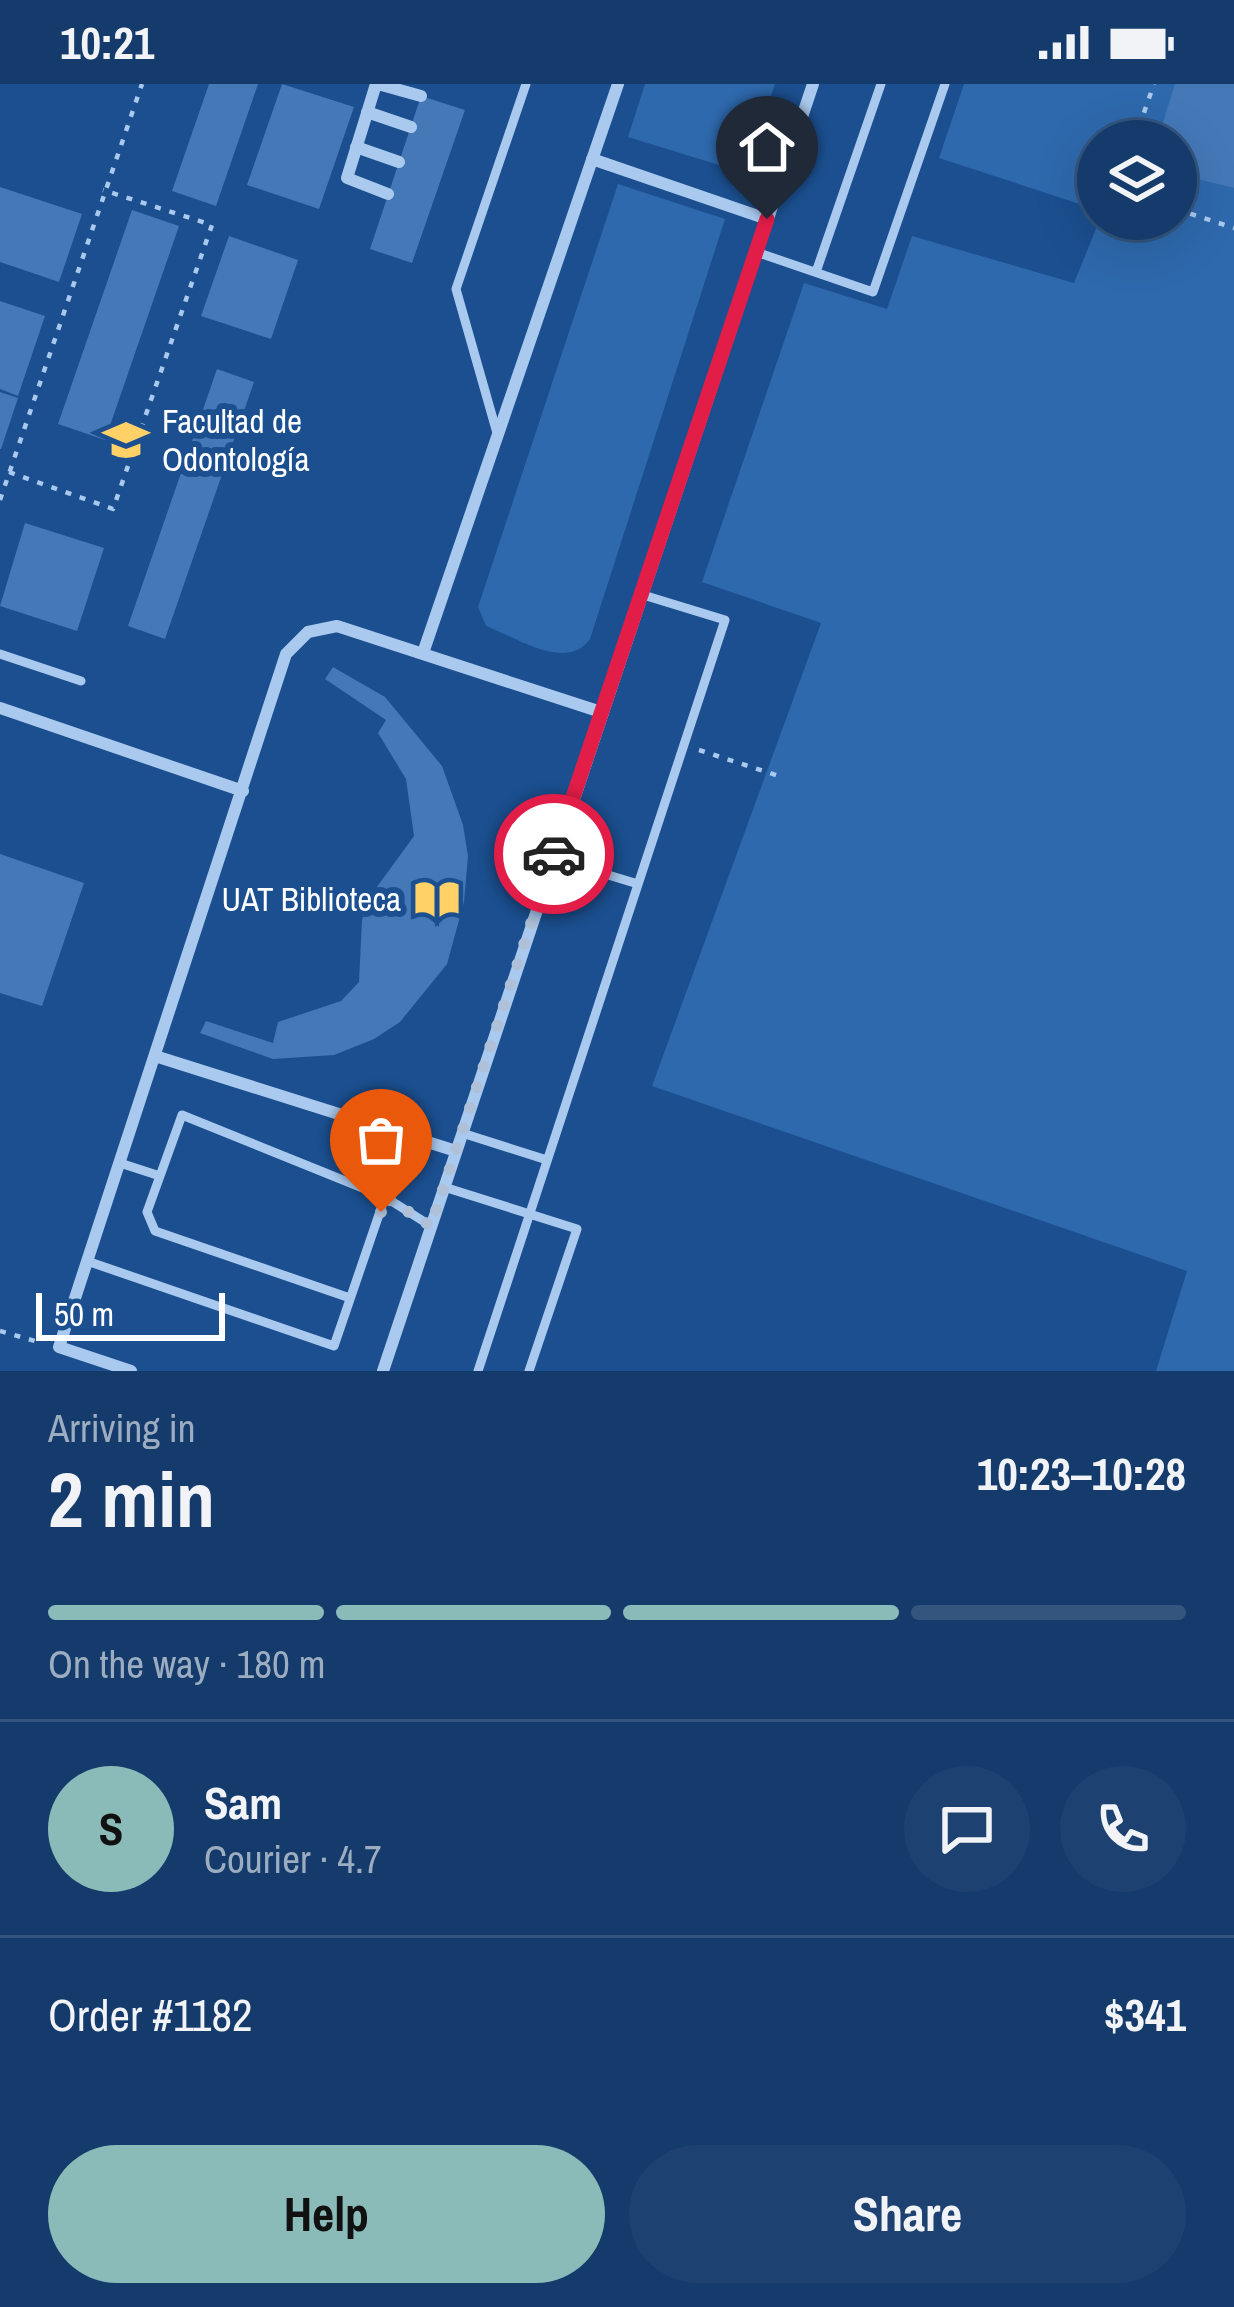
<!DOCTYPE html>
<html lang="en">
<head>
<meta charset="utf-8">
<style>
	:root { --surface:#143b6b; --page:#1d4271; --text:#f1f3f6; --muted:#9dadc1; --line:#33557e; --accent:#8bbbb9 }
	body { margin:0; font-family:"Archivo Narrow",sans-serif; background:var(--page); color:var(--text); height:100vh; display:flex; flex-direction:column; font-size:45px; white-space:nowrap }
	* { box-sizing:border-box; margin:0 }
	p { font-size:39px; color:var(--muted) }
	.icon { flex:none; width:66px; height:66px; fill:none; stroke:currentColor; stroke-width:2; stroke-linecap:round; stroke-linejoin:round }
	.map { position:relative; height:1287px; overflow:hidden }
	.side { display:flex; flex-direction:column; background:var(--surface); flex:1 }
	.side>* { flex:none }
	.buttons { position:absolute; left:1077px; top:36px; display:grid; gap:24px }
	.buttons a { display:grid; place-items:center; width:120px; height:120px; border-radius:50%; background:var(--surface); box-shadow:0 12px 48px #0002,0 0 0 3px var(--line); font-size:60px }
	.scale { position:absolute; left:36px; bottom:30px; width:189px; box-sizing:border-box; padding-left:12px; border:6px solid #fff; border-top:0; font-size:33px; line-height:42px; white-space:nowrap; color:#fff; -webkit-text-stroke:9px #1b4f8f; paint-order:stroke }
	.pin { position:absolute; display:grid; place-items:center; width:102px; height:102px; color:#fff; margin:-123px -51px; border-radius:50% 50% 50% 0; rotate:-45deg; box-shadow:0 0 12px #0007 }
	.pin .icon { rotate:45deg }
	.courier { position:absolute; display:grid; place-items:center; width:120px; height:120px; margin:-60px; border:9px solid #e11d48; border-radius:50%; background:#fff; color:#222; box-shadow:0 3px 15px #0007 }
	.head em { font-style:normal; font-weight:700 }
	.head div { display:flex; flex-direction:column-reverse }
	.head { display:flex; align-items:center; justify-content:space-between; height:204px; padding:0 48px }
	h1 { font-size:78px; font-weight:700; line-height:90px }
	.bar { display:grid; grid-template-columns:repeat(4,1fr); gap:18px 12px; align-content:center; height:144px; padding:0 48px }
	.bar i { height:15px; border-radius:9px; background:var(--line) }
	.bar .active { background:var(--accent) }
	.bar p { grid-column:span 4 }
	.line { display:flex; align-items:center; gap:30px; padding:0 48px; border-top:3px solid var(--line) }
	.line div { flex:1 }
	.round { display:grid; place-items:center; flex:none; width:126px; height:126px; border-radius:63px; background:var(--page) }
	.action { display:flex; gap:24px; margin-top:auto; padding:24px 48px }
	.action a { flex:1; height:138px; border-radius:72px; background:var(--accent); color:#111; font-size:48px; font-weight:700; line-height:138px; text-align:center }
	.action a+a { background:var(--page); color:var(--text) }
	.status { display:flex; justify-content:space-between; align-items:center; height:84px; padding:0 60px; background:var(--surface); direction:ltr }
	.status svg { height:33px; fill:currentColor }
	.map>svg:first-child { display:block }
</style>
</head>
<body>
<div class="status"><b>10:21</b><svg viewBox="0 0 49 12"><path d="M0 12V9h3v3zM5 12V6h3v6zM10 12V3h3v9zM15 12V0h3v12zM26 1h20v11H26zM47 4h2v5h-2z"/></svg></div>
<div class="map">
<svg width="1234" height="1287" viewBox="0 0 1234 1287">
	<rect width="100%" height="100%" fill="#1b4f8f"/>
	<!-- green -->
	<path fill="#2e69ad" d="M645 0H775L745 89 628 53Z
		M964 0H1234V1287H1156L1187 1187 652 1002 821 539 702 498 804 199 887 225 912 152 1074 199 1100 135H1176V57H1098V126L939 74Z
		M618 100 725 135 590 555C567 588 517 554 486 542L478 523Z"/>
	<!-- building -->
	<path fill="#4478b7" d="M209 0H258L216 122 172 107Z
		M282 0 354 23 319 125 247 101Z
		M1175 0H1234V104L1178 90 1176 57H1157Z
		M421 12 465 26 412 179 370 165Z
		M0 103 82 130 59 198 0 178Z
		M132 126 179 142 105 356 58 340Z
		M229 152 298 176 271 255 201 232Z
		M0 217 45 232 18 312 0 305Z
		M217 285 254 298 165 555 128 542Z
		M0 308 18 314 1 365H0Z
		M25 439 104 464 77 547 0 522Z
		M333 583 385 613 442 682 463 741 468 772 464 818 447 880 400 938 374 955 334 971 273 975 200 949 206 937 273 959 278 938 341 917 359 898 362 836 371 811 414 752 406 695 378 649 386 636 325 595Z
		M0 770 84 799 42 922 0 909Z"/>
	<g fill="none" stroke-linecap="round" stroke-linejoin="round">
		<!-- path -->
		<path stroke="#a9c9ee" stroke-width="4.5" stroke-dasharray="6 9" stroke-linecap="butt" d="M1134 57 1154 0
			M1176 125 1234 144
			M9 388 113 425 212 141 103 106
			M0 416 142 0
			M699 666 779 692
			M0 1247 42 1259"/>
		<!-- lane -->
		<path stroke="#a9c9ee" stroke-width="9" d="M756 168 873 208 945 0
			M816 188 881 0
			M497 349 456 205 526 0
			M0 570 81 597
			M552 774 638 800
			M462 1049 547 1076
			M120 1079 160 1092
			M444 1103 577 1145 529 1287
			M385 1113 431 1142
			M87 1177 334 1262 385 1113 182 1031 147 1128 155 1147 350 1214
			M478 1287 725 536 640 510"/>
		<!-- street -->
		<path stroke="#a9c9ee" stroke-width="12" d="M376 0 347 94 388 110
			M378 0 421 12
			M367 28 411 43
			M356 63 399 78
			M592 75 767 135
			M423 569 618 0
			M0 624 243 707
			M155 972 456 1067
			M131 1287 59 1263 286 570 308 548 337 542 601 628
			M383 1287 813 0"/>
	</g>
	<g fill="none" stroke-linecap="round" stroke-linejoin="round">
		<!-- done -->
		<path stroke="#afc1d8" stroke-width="12" stroke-dasharray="0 21.6" d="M381 1128 385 1113 431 1142 554 770"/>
		<!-- route -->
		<path stroke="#e11d48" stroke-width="15" d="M554 770 767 135"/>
	</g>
	<!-- icons -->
	<defs>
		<g id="university-bare" transform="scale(3.6)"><path d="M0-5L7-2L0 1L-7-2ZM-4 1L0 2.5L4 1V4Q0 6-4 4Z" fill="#ffd166" stroke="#1b4f8f" stroke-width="2.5" paint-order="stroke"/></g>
		<g id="library-bare" transform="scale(3.6)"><path d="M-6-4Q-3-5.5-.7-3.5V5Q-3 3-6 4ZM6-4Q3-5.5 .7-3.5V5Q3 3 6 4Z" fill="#ffd166" stroke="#1b4f8f" stroke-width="2.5" paint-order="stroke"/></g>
	</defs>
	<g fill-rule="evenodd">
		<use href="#university-bare" x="126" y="356"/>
		<use href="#library-bare" x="437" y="815"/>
	</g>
	<g text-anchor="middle" stroke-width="12" stroke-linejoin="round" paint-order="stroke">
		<!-- poi labels -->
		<g font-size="33" fill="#fff" stroke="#1b4f8f" text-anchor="start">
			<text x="162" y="349">Facultad de<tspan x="162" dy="38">Odontología</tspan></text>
			<text x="401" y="827" text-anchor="end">UAT Biblioteca</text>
		</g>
	</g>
</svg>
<div class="buttons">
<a><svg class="icon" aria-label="layers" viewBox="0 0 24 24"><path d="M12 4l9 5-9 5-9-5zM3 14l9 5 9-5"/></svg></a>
</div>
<div class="scale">50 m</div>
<div class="pin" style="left:381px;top:1128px;background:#ea580c"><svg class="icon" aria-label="bag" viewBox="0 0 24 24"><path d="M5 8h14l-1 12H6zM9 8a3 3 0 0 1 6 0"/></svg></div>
<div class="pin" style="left:767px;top:135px;background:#1f2937"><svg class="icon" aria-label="home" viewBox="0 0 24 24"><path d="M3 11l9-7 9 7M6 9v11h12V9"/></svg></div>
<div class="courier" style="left:554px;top:770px"><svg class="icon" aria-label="car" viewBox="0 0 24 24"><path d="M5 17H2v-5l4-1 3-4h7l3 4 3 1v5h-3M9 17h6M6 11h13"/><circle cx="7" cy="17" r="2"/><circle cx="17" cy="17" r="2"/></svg></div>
</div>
<section class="side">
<div class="head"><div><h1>2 min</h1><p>Arriving in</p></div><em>10:23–10:28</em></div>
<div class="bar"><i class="active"></i><i class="active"></i><i class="active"></i><i></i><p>On the way · 180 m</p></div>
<div class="line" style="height:216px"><b class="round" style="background:var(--accent);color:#111">S</b><div><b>Sam</b><p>Courier · 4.7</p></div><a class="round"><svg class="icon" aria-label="chat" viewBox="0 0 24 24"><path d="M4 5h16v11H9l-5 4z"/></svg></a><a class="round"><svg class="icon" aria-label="phone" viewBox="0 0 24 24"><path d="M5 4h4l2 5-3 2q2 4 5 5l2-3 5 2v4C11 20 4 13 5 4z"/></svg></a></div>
<div class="line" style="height:156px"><div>Order #1182</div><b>$341</b></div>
<div class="action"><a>Help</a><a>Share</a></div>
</section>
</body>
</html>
